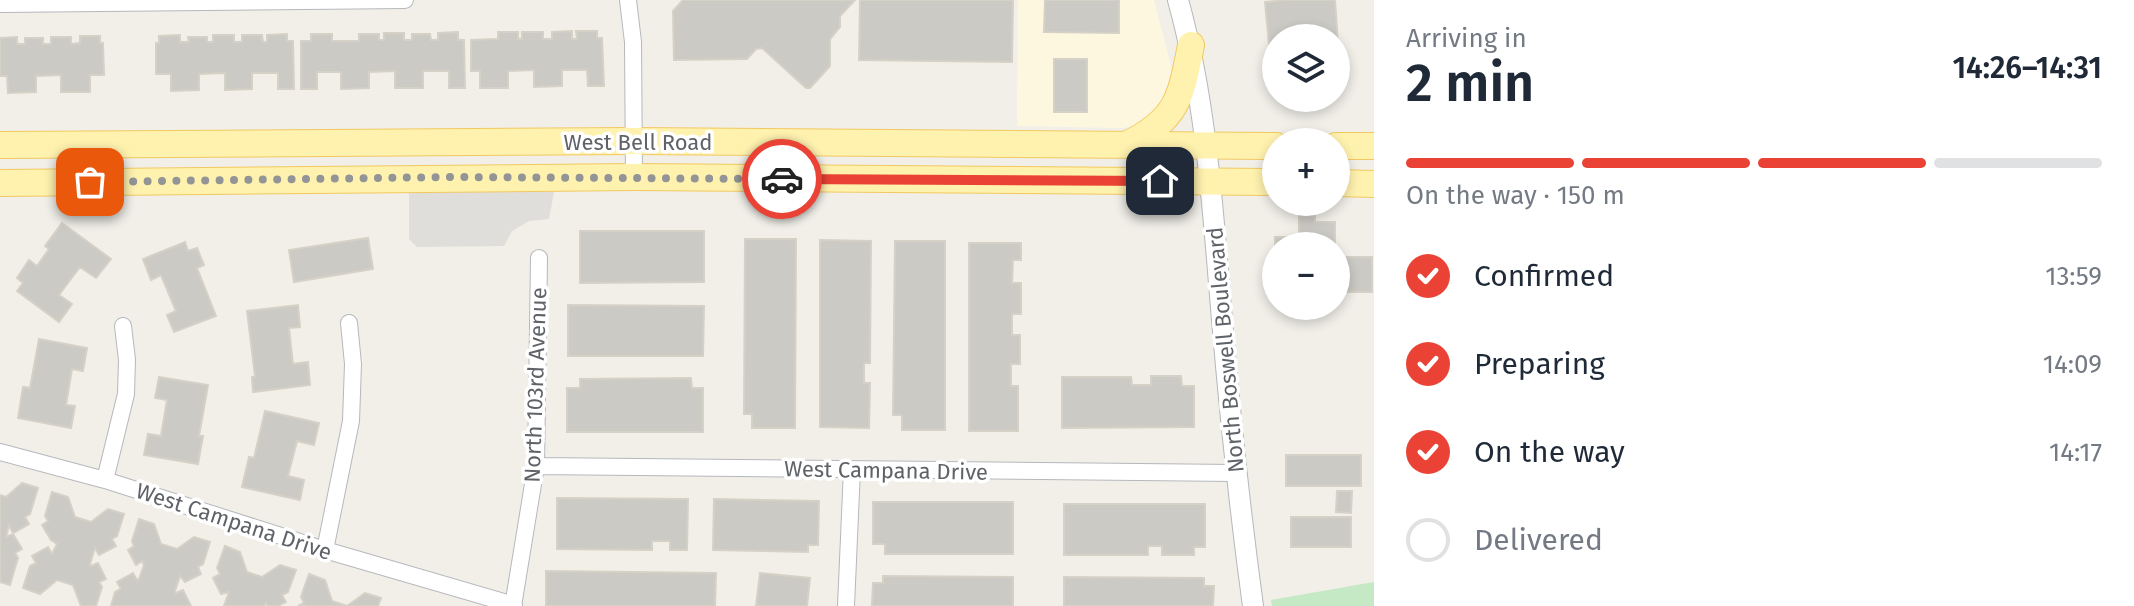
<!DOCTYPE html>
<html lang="en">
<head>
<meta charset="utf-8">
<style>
	:root { --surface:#fff; --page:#f2f2f3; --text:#1f2937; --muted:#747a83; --line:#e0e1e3; --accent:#ea4335 }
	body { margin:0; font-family:"Fira Sans",sans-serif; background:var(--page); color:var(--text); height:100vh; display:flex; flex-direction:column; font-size:30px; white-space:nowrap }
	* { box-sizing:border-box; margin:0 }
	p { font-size:26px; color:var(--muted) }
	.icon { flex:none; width:44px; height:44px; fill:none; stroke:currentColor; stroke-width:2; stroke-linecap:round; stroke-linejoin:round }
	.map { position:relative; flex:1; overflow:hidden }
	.details { display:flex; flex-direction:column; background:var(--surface); width:760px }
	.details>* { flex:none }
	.buttons { position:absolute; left:1262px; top:24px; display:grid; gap:16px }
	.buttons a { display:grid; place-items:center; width:88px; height:88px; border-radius:50%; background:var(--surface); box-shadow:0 4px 12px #0003; font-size:40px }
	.pin { position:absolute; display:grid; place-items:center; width:68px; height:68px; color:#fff; margin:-34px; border-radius:16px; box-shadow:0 4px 12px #0006 }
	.courier { position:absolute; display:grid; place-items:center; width:80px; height:80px; margin:-40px; border:6px solid #ea4335; border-radius:50%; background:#fff; color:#222; box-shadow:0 2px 10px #0007 }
	.overview em { font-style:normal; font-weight:600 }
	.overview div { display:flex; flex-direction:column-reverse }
	.overview { display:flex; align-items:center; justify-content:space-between; height:136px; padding:0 32px }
	h1 { font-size:52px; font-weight:600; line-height:60px }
	.bar { display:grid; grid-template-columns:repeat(4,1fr); gap:12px 8px; align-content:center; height:96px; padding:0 32px }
	.bar i { height:10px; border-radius:6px; background:var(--line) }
	.bar .selected { background:var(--accent) }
	.bar p { grid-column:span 4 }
	ol { padding:0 32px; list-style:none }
	li { display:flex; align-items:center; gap:24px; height:88px }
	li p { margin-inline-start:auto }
	li .icon { padding:8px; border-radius:50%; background:var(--accent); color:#fff; stroke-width:4 }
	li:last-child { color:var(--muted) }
	li i { width:44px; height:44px; border:4px solid var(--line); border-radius:50% }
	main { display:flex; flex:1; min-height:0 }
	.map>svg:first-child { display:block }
</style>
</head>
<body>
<main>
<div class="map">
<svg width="1374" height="606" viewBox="0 0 1374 606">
	<rect width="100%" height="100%" fill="#f1efe8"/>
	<!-- commercial -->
	<path fill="#fef7e0" d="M1018 0H1154L1172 70 1169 95 1144 124 1123 128 1017 126Z"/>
	<!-- industrial -->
	<path fill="#e0deda" d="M409 192H554L549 219 529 221 512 231 504 246 417 247 409 239Z"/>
	<!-- green -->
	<path fill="#c5e8c5" d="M1374 582V606H1272L1271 600Z"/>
	<!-- building -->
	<path fill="#cccac5" stroke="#d6d1c6" stroke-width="2" d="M683 0H855L840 16V27L830 39V66L810 88H806L762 48 756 49 747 59 674 60 673 11Z
		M860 0H1013L1012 62 859 60Z
		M1045 0H1119V33L1044 32Z
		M1288 0H1335L1340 73 1336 74V38H1276V77H1269L1268 67 1271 66 1265 2Z
		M572 31V39H577L576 31H597V38H602L604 86H588L587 70H562V86L534 87V70L508 71V88H480V71H471V40L498 39V32H518V39H522V32H543V39H552V32Z
		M458 32V40H464L465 88H449V71H423V88H395V71L369 72V88L341 89V72H317V89H301V41H311V34H332V41H359V34H379V40H384V33H404V40H412V34H430L431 40H438V33Z
		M287 34V41H293L294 89H278V73H252V89L225 90V73L199 74V90L171 91V74H156V43H159V36L180 35V42H189L188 37H207V42H213V35H234V42H242V35H262L263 42H267V35Z
		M80 36H100V43H103L104 75H90V92H61V75L36 76V92L8 93 7 76H0V38L17 37V44H25V38H43V44H51V37H71V44L80 43Z
		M1054 59H1087V112H1054Z
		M1299 216H1315V222H1335V246H1276L1275 264V237H1299Z
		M62 223 111 259 96 278 80 267 59 295 72 304 59 322 17 291 23 283 17 278 29 260 37 266 49 249 45 246Z
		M580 231H704V282L580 283Z
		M368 238 373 269 294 282 289 250Z
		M745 239H796L795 428H752V414H744Z
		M820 240 871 241 870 363H864V383H870L869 428 820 427Z
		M895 241H945V430H902V415H893Z
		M185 242 188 251 197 248 204 265 197 268 216 316 174 332 167 315 176 311 161 275 151 280 143 259Z
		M969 243H1021V260H1013L1012 283H1021V314H1012V335H1020V364H1011V386H1018V431H969Z
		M1336 257H1372V292H1336Z
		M298 305 300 327 289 328 293 364 308 362 310 385 253 392 252 377 255 376 247 311Z
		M568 305 704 306 703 356H568Z
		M39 339 87 348 83 371 72 369 66 405 75 406 71 428 18 418 23 387 30 388Z
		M1151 376H1181L1182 386H1194V427L1062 428V377H1131L1132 385H1151Z
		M159 377 208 385 199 436H203L198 464 144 455 148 434 161 436 167 400 155 398Z
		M691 378 692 388H703V432H567V388H580V379Z
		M265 411 319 423 314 445 297 441 288 476 304 480 300 500 242 487 249 457 254 458Z
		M1286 455H1361V486H1286Z
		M22 483 38 488 30 514 25 517 29 524 13 533 9 525 6 537 13 534 22 549 15 553 18 558 10 585 0 582V495L6 497Z
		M1337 491H1352L1351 513 1336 512Z
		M52 492 68 497 75 517 91 522 108 509 124 514 117 536 112 539 116 546 99 555 95 548 90 564 91 566 98 563 106 579 99 582 102 587 96 606H81L73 585 57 580 40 594 23 588 30 566 36 563 32 556 48 547 52 554 57 544 51 540 42 525 48 521 45 516Z
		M557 498 688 499 687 550H670V541H652V550L557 549Z
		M714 499 819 501 818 545H808V552L713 550Z
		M873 502H1013V554H885V544H873Z
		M1064 504H1205V547H1194V555H1162V546H1148V555H1064Z
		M1291 517H1351V547H1291Z
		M139 519 154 524 161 544 177 549 194 537 210 542 203 564 198 567 201 574 185 582 180 576 175 591 176 593 183 590 191 606H111L115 592 121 589 117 582 133 573 137 580 139 579 144 565 142 561 136 565 128 550 134 546 132 541Z
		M225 546 240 552 247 572 262 577 280 565 296 570 288 592 282 595 286 602 278 606H268L266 603 264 606H224L229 592 221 594 213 578 220 574 217 568Z
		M546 571 716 573 715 606H546Z
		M760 573 810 578 807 606H756Z
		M309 574 325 580 332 601 347 606 365 593 381 598 378 606H298L304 603 301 597Z
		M883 576 1013 577V606H872L873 583H883Z
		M1064 577 1204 578V586H1214L1213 606H1064Z"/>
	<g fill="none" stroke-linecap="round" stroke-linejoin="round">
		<!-- minor casing -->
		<g stroke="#b5b8bc" stroke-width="18">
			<path id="minor" d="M628 0 633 42 634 177
				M0 4 405 0
				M0 452 105 480 325 550 514 605
				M536 466 1235 473
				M105 480 126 394 127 360 123 326
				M325 550 351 421 353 364 349 323
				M513 606 536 466 539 258
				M846 606 852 469"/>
		</g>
		<!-- tertiary casing -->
		<g stroke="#b5b8bc" stroke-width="22">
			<path id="tertiary" d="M1178 0C1207 104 1213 213 1222 320 1230 416 1240 511 1253 606"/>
		</g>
		<!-- primary casing -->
		<g stroke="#f2c960" stroke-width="28">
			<path id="primary" d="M1128 144C1178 119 1181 97 1191 45
				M0 145 634 141 1276 146
				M1336 146H1374
				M0 183 634 177 1276 182
				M1336 183 1374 184"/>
		</g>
		<!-- minor -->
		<use href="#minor" stroke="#fff" stroke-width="16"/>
		<!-- tertiary -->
		<use href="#tertiary" stroke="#fff" stroke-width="20"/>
		<!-- primary -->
		<use href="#primary" stroke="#fff2af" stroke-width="26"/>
	</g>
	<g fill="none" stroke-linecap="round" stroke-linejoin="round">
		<!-- done -->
		<path stroke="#929495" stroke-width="8" stroke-dasharray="0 14.4" d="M90 182 452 177 782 179"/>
		<!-- route -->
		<path stroke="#ea4335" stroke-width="10" d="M782 179 1160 181"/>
	</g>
	<g text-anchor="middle" stroke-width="7" stroke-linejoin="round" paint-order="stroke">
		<!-- street labels -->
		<g font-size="22" fill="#5f6368" stroke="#fff">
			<text x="638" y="150">West Bell Road</text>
			<text transform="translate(1225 350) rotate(-95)" y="8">North Boswell Boulevard</text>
			<text transform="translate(535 385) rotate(-88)" y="8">North 103rd Avenue</text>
			<text transform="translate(886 470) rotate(1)" y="8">West Campana Drive</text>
			<text transform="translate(234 521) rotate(18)" y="8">West Campana Drive</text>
		</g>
	</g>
</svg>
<div class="buttons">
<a><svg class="icon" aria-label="layers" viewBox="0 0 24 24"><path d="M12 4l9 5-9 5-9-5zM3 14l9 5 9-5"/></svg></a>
<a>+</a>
<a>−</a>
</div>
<div class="pin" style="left:90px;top:182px;background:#ea580c"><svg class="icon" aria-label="bag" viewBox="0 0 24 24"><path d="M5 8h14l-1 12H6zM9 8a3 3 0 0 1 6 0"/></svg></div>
<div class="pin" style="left:1160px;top:181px;background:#1f2937"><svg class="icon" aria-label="home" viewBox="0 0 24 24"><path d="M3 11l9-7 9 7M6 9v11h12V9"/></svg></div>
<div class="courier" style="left:782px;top:179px"><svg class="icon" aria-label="car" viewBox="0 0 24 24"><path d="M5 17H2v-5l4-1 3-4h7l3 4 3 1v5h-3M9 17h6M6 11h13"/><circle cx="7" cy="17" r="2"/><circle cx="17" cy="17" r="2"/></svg></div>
</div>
<section class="details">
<div class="overview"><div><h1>2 min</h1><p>Arriving in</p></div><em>14:26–14:31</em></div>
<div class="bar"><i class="selected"></i><i class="selected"></i><i class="selected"></i><i></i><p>On the way · 150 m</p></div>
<ol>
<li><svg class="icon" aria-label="check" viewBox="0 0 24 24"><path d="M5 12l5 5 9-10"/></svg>Confirmed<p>13:59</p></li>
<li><svg class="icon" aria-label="check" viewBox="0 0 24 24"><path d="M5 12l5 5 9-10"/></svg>Preparing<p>14:09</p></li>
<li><svg class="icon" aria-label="check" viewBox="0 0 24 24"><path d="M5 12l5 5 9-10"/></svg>On the way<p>14:17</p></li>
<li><i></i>Delivered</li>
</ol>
</section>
</main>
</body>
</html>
